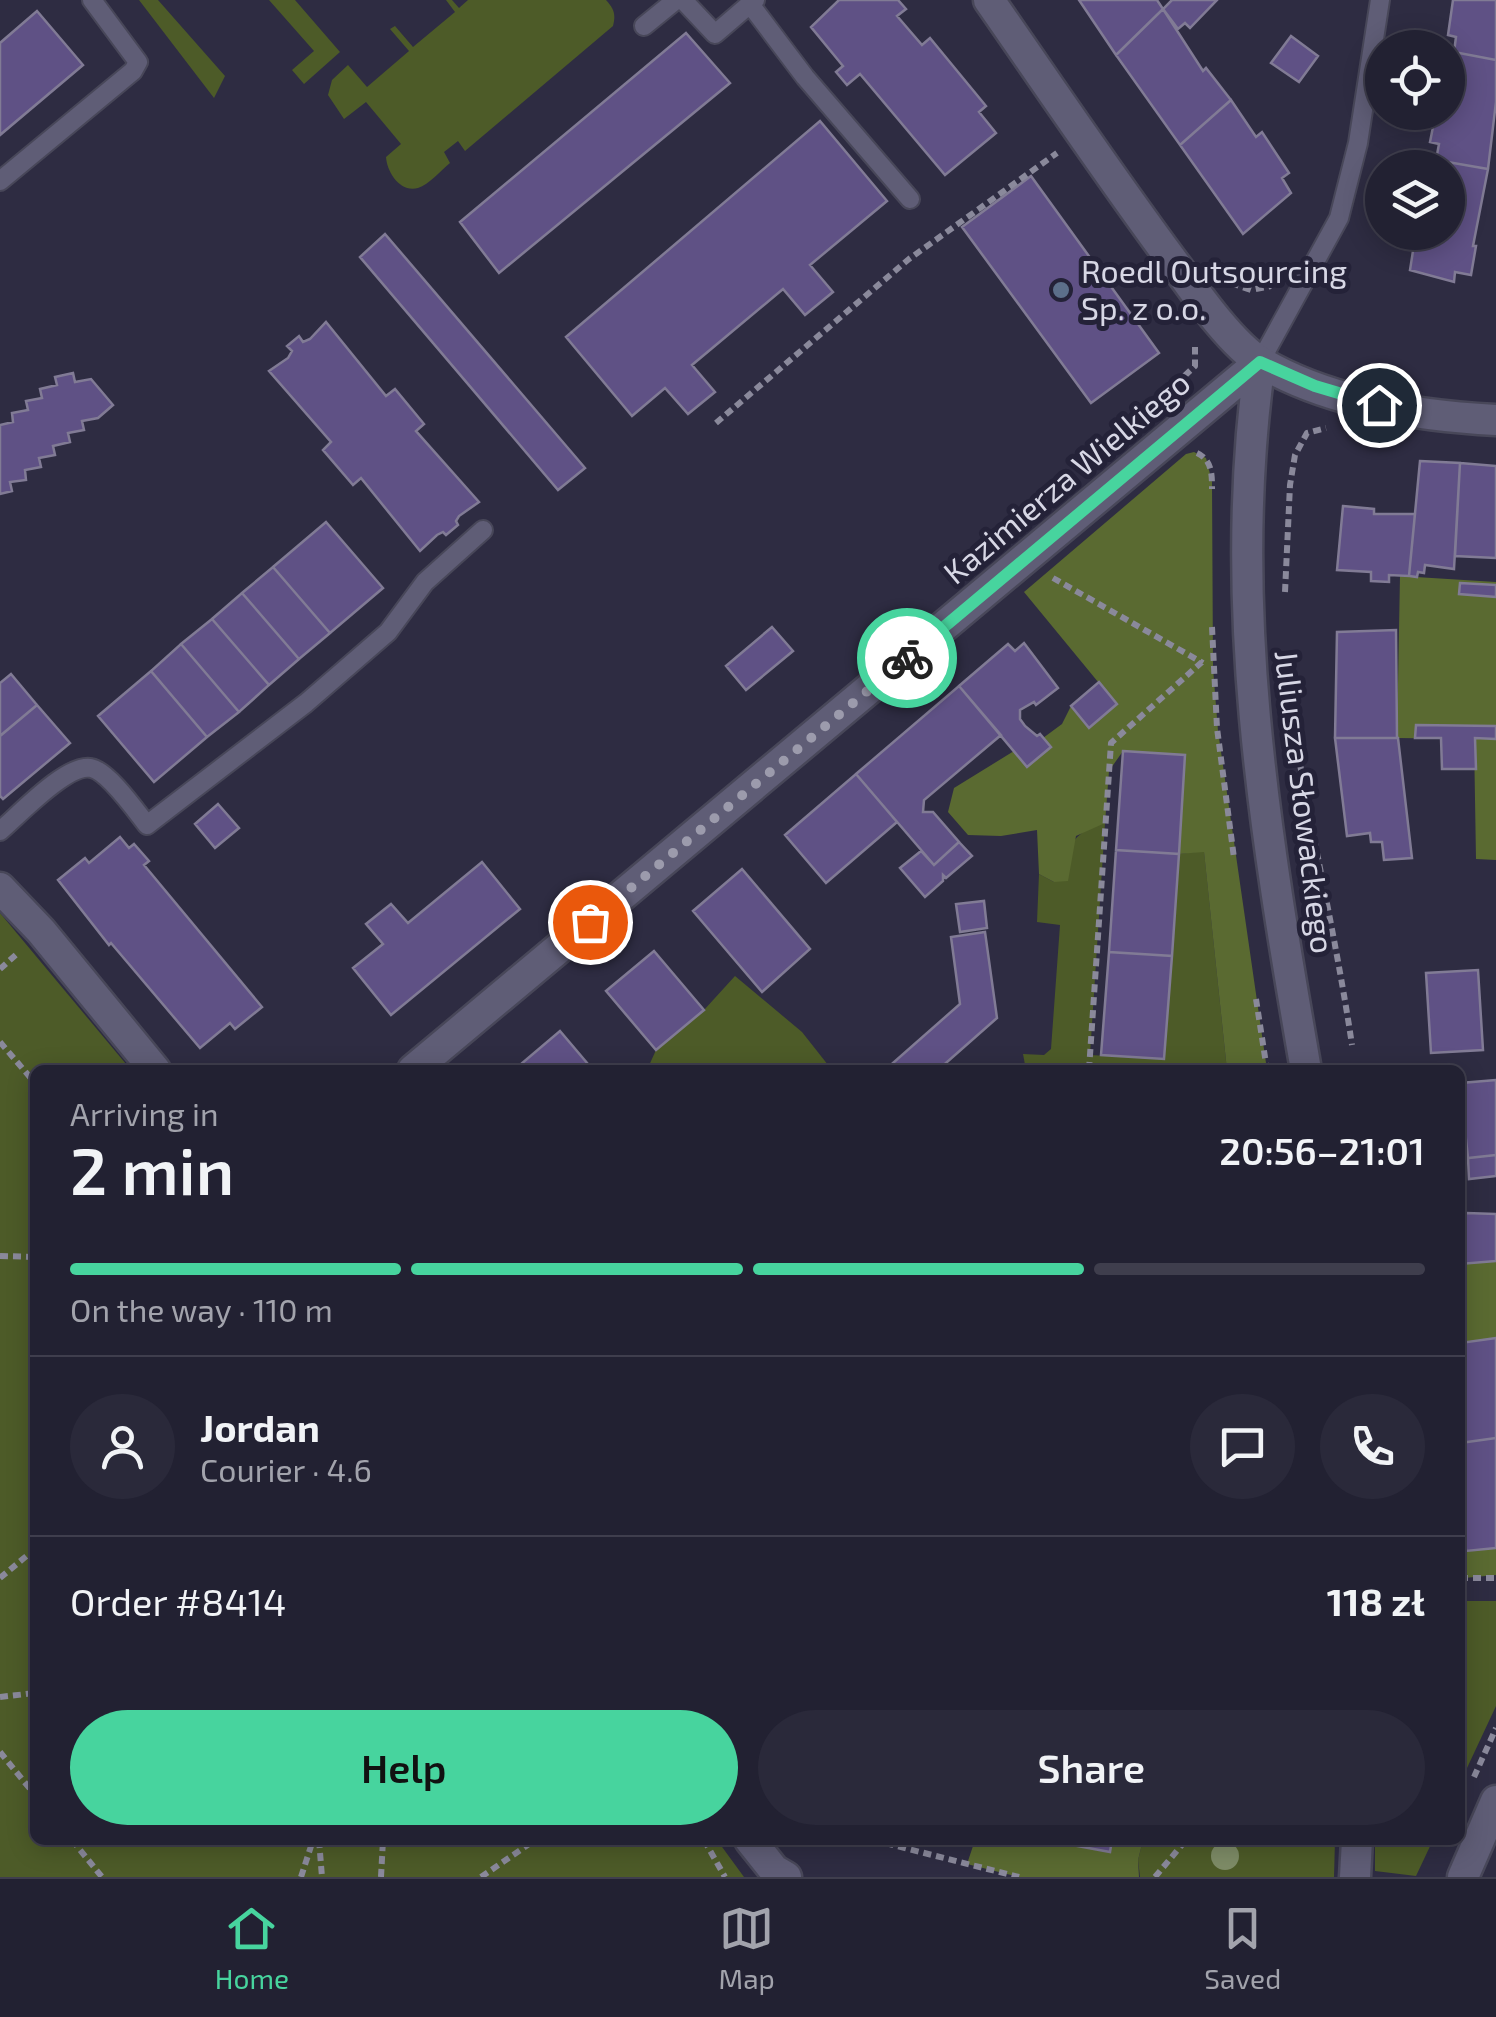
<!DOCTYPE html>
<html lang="en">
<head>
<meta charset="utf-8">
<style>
	:root { --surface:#222132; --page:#2a293a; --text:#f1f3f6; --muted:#a2a3ac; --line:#3f3e4d; --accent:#47d49e }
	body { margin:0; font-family:"Exo 2",sans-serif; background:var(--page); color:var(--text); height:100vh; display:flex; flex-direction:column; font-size:38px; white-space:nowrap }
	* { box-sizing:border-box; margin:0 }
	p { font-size:32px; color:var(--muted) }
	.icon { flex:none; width:55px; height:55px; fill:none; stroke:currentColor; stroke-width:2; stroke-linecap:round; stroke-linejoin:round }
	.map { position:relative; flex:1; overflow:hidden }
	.drawer { position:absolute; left:30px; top:1065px; width:1435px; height:780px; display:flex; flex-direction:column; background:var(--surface); border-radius:15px; box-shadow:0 5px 25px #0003,0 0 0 2px var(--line) }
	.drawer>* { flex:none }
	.buttons { position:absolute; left:1365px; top:30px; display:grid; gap:20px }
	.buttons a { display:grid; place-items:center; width:100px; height:100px; border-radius:50%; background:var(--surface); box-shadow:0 5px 25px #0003,0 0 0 2px var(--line); font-size:50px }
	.pin { position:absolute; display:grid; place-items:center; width:85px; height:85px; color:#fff; margin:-42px; border:5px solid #fff; border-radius:50%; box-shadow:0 2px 10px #0007 }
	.courier { position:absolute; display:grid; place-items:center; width:100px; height:100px; margin:-50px; border:8px solid #47d49e; border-radius:50%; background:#fff; color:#222; box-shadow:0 2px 12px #0007 }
	.head em { font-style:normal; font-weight:600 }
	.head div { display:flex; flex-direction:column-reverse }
	.head { display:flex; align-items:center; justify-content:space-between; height:170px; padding:0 40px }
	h1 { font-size:65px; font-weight:600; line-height:75px }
	.bar { display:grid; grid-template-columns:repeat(4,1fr); gap:15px 10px; align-content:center; height:120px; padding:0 40px }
	.bar i { height:12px; border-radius:8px; background:var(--line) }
	.bar .selected { background:var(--accent) }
	.bar p { grid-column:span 4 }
	.line { display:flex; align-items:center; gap:25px; padding:0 40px; border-top:2px solid var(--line) }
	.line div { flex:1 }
	.round { display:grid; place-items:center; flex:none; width:105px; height:105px; border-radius:52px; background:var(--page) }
	.action { display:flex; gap:20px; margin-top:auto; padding:20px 40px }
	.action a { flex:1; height:115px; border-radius:60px; background:var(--accent); color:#111; font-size:40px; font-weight:600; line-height:115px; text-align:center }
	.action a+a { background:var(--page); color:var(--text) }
	.tab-bar { display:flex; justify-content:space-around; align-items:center; height:140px; border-top:2px solid var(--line); background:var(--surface); font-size:28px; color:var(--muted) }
	.tab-bar a { display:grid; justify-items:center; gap:5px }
	.tab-bar .selected { color:var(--accent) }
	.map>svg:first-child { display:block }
</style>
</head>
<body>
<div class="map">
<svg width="1496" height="1877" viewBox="0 0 1496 1877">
	<rect width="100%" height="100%" fill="#2e2c42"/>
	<!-- green -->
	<path fill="#4d5b28" d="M139 0H158L225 76 214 98Z
		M269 0H295L340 52 304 84 292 70 314 51Z
		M446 0H452L459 8 468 0H606C614 9 616 14 613 26L465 151 458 141 444 152 450 163C441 170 429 185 418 188 400 193 387 172 386 157L401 144 366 102 344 119 328 95 332 80 348 65 367 87 409 51 390 29 395 26 413 47 455 12Z
		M1105 823 1090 1055 1164 1059 1179 854 1204 851 1227 1070H1026L1023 1054 1044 1055 1051 1049 1060 925 1037 922 1039 874 1054 882C1067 853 1071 830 1105 823Z
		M0 913 131 1070H35V1840H717L744 1877H0Z
		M735 976 802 1032 832 1070H647L656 1050 704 1010Z
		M1460 1601H1496V1706L1460 1783Z
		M1143 1840H1335L1334 1877H1140L1138 1860Z
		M1375 1840H1433L1416 1876 1375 1871Z"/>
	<!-- forest -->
	<path fill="#5a6a31" d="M1194 452 1206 458 1212 482 1213 668 1218 731 1266 1063 1262 1070H1227L1204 852 1179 854 1185 756 1123 751 1109 771 1105 823 1076 836 1068 881 1054 882 1039 874 1037 830 1001 836 968 835 948 812 954 788 1014 751 1027 766 1050 748 1043 738 1062 724 1071 706 1089 728 1117 705 1024 592 1186 454Z
		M1400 576 1496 582V860L1476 859 1474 739 1397 738Z
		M1496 1261V1338L1460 1343V1264Z
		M1496 1548V1575L1464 1578 1466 1551Z
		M975 1840H1061V1844L1109 1851 1112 1840H1143L1138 1860 1139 1877H1019L967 1864Z"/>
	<!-- building -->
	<path fill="#5f5185" stroke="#817b95" stroke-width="2.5" d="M839 0H898L906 9 897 16 922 45 930 38 986 106 979 112 996 133 945 175 860 74 847 85 836 72 843 66 811 27Z
		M1079 0H1157L1163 9 1116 55Z
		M1172 0H1217L1190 28 1185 23 1178 29 1163 9Z
		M1453 0H1496V60L1454 52 1456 37 1448 35Z
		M1163 9 1203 71 1206 68 1231 100 1180 145 1116 55Z
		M37 11 83 65 0 135V43Z
		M686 33 730 83 499 273 460 222Z
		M1291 36 1318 56 1299 82 1271 63Z
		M1454 52 1496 60V102L1488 169 1436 160 1439 144 1430 142 1436 112H1448V68L1451 69Z
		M1231 100 1256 137 1262 132 1289 173 1282 178 1291 193 1243 234 1180 145Z
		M820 121 887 201 810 265 833 292 805 315 783 289 692 365 715 392 688 414 665 388 632 416 566 337Z
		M1436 160 1488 169 1473 246H1476L1471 275 1455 272 1454 282 1410 270 1416 232H1448V168H1435Z
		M1031 176 1159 353 1091 403 962 227Z
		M385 234 585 468 558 490 360 257Z
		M326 322 386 396 395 389 424 424 416 431 479 502 459 516 456 521 458 525 446 535 443 532 437 535 420 551 361 478 353 485 323 450 331 442 269 371 288 358 292 351 287 346 299 336 303 342 310 339Z
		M73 373 75 382 91 379 113 405 98 418 82 421 84 430 68 433 70 442 53 446 55 455 39 458 41 467 25 470 26 480 10 482 12 491 0 494V425L13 422 12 413 28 410 26 401 42 398 40 389 57 385 55 377Z
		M1420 461 1460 463 1454 569 1425 565 1424 573 1418 572 1417 577 1409 576Z
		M1460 463 1496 466V558L1455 556Z
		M1343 506 1374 509V514H1415L1409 576 1389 575V582L1371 581V572L1337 570Z
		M326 522 383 588 330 633 273 567Z
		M273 567 330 633 299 659 242 593Z
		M1460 583 1496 585V597L1459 594Z
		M242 593 299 659 269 685 212 619Z
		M212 619 269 685 239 712 181 644Z
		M772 627 793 651 746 690 726 666Z
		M1396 630 1397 738H1335L1337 632Z
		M1024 643 1058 688 1036 705 1034 702 1020 710V719L1025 726 1037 736 1040 734 1051 747 1027 767 959 686 1008 644 1015 651Z
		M181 644 239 712 207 737 151 671Z
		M151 671 207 737 154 782 98 716Z
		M11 674 37 705 0 736V683Z
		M1099 682 1117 704 1089 728 1071 706Z
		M959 686 1001 735 924 800 923 812H933L959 842 934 865 856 774Z
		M37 705 70 743 3 799 0 796V736Z
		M1416 725 1496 726V739L1475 738 1476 769H1442L1441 738H1415Z
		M1335 738H1398L1412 858 1384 860 1382 842H1371L1370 833 1347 836Z
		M1123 751 1185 755 1179 854 1116 850Z
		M856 774 897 822 826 883 785 835Z
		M218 804 239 828 215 848 195 824Z
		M120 837 129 848 134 844 149 861 144 865 262 1007 235 1029 230 1023 200 1048 111 943 109 945 58 880 85 858 89 863Z
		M959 842 972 856 946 878 943 875V881L925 897 900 868 921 851 934 865Z
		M1116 850 1179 854 1172 956 1109 952Z
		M482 862 520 909 391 1015 353 968 383 944 366 924 391 904 408 923Z
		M742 869 810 949 762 992 693 911Z
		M984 901 987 928 960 932 956 904Z
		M985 932 997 1018 938 1070H885L960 1004 951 937Z
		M654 951 704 1010 656 1050 606 991Z
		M1109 952 1172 956 1164 1059 1101 1055Z
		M1478 970 1483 1050 1431 1053 1426 973Z
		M560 1031 593 1070H514Z
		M1496 1080V1155L1468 1158 1465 1130 1460 1131 1461 1083Z
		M1496 1155V1176L1469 1179 1468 1158Z
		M1466 1213 1496 1214V1261L1460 1264V1217Z
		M1496 1338V1438L1460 1443V1343Z
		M1496 1438V1548L1466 1551 1460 1443Z
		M1061 1840H1112L1110 1852 1061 1843Z"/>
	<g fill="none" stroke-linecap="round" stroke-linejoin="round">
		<!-- lane casing -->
		<g stroke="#484759" stroke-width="22">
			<path id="lane" d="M683 0 715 34 750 4
				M755 0 750 4 805 77 910 199
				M644 26 676 0
				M0 181 133 71 138 62 92 0
				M1260 362 1339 218 1358 143 1380 0
				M0 831C18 816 67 763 91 768 108 771 136 811 147 825L306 703 388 632 425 582 483 530"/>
		</g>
		<!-- street casing -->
		<g stroke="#484759" stroke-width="35">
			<path id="street" d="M989 0C1051 89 1112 180 1177 267 1197 295 1233 346 1262 363 1330 403 1419 416 1496 420
				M1260 362C1226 600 1265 835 1306 1070
				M0 888 41 931 155 1070
				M413 1070 1260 362
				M750 1840 774 1870 786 1877
				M1355 1877 1357 1840"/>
		</g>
		<!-- secondary casing -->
		<g stroke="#484759" stroke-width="35">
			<path id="secondary" d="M1463 1877 1496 1801"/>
		</g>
		<!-- path -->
		<path stroke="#8a899b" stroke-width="6" stroke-dasharray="8 5" stroke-linecap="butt" d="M1231 283 1251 290 1271 286
			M1175 385 1195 366V347
			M716 423 909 259 1057 153
			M1197 453C1212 460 1212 474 1212 489
			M1053 578 1203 663
			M1285 592 1290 485 1295 455 1307 433 1326 428
			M1212 627 1217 728 1234 858
			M1293 724C1311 832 1336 937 1352 1045
			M0 969 18 953
			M1256 999 1267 1070
			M0 1042 35 1083
			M1089 1070 1111 743 1202 662
			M0 1256 35 1257
			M0 1578 35 1549
			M1460 1578H1496
			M0 1697 35 1693
			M0 1752 35 1795
			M1474 1777 1496 1728
			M72 1840 102 1877
			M319 1840 322 1877
			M704 1840 725 1877
			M873 1840 1019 1877
			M301 1877 313 1840
			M381 1877 383 1840
			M481 1877 535 1840
			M1155 1877 1186 1840"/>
		<!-- lane -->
		<use href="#lane" stroke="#5f5d76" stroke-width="18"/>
		<!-- street -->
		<use href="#street" stroke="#5f5d76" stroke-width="30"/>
		<!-- secondary -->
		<use href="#secondary" stroke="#5f5d76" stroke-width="30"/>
	</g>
	<!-- trees -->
	<circle fill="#7e8c67" cx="1225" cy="1856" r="14"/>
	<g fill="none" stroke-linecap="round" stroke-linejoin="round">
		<!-- done -->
		<path stroke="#9c9bac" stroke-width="10" stroke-dasharray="0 18" d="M590 922 907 658"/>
		<!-- route -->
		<path stroke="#47d49e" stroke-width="12" d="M907 658 1260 362 1315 386 1379 405"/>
	</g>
	<!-- markers -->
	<circle fill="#5c6f8a" stroke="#242238" stroke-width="4" cx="1061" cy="290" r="10"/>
	<g text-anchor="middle" stroke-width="10" stroke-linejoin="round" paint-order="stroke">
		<!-- poi labels -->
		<g font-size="32" fill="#d7d7e5" stroke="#242238" text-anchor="start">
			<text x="1081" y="283">Roedl Outsourcing<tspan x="1081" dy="37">Sp. z o.o.</tspan></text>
		</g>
		<!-- street labels -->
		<g font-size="32" fill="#d7d7e5" stroke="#242238">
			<text transform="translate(1067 478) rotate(-40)" y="11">Kazimierza Wielkiego</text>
			<text transform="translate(1304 802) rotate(83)" y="11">Juliusza Słowackiego</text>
		</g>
	</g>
</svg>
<div class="buttons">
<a><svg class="icon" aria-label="locate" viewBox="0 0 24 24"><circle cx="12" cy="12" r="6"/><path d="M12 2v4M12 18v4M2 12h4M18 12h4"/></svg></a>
<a><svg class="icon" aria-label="layers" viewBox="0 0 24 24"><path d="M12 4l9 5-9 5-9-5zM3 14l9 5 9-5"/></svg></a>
</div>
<div class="pin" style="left:590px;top:922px;background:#ea580c"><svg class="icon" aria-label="bag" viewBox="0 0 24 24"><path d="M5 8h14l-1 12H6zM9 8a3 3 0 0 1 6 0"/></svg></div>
<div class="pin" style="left:1379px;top:405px;background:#1f2937"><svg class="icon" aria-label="home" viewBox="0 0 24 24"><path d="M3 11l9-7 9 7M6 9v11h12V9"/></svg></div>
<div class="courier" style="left:907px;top:658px"><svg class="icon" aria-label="bike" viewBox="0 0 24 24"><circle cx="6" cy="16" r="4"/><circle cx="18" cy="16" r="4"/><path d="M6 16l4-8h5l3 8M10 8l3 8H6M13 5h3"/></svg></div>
<section class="drawer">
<div class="head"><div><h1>2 min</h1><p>Arriving in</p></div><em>20:56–21:01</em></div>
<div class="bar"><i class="selected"></i><i class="selected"></i><i class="selected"></i><i></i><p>On the way · 110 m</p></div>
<div class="line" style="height:180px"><a class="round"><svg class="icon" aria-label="person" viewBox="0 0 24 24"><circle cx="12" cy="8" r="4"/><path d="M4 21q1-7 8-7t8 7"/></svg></a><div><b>Jordan</b><p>Courier · 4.6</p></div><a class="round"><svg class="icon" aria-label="chat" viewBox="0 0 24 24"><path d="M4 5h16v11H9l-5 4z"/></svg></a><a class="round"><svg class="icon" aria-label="phone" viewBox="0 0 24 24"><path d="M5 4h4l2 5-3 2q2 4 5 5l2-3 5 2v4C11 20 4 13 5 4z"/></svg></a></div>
<div class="line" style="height:130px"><div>Order #8414</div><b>118 zł</b></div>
<div class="action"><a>Help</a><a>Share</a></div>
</section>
</div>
<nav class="tab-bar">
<a class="selected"><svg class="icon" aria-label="home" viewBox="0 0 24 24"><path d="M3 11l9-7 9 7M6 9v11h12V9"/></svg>Home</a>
<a><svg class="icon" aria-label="map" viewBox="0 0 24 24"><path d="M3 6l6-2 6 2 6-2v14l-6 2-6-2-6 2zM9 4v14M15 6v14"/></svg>Map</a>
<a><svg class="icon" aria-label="saved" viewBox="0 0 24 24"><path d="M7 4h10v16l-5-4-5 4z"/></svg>Saved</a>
</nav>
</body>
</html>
